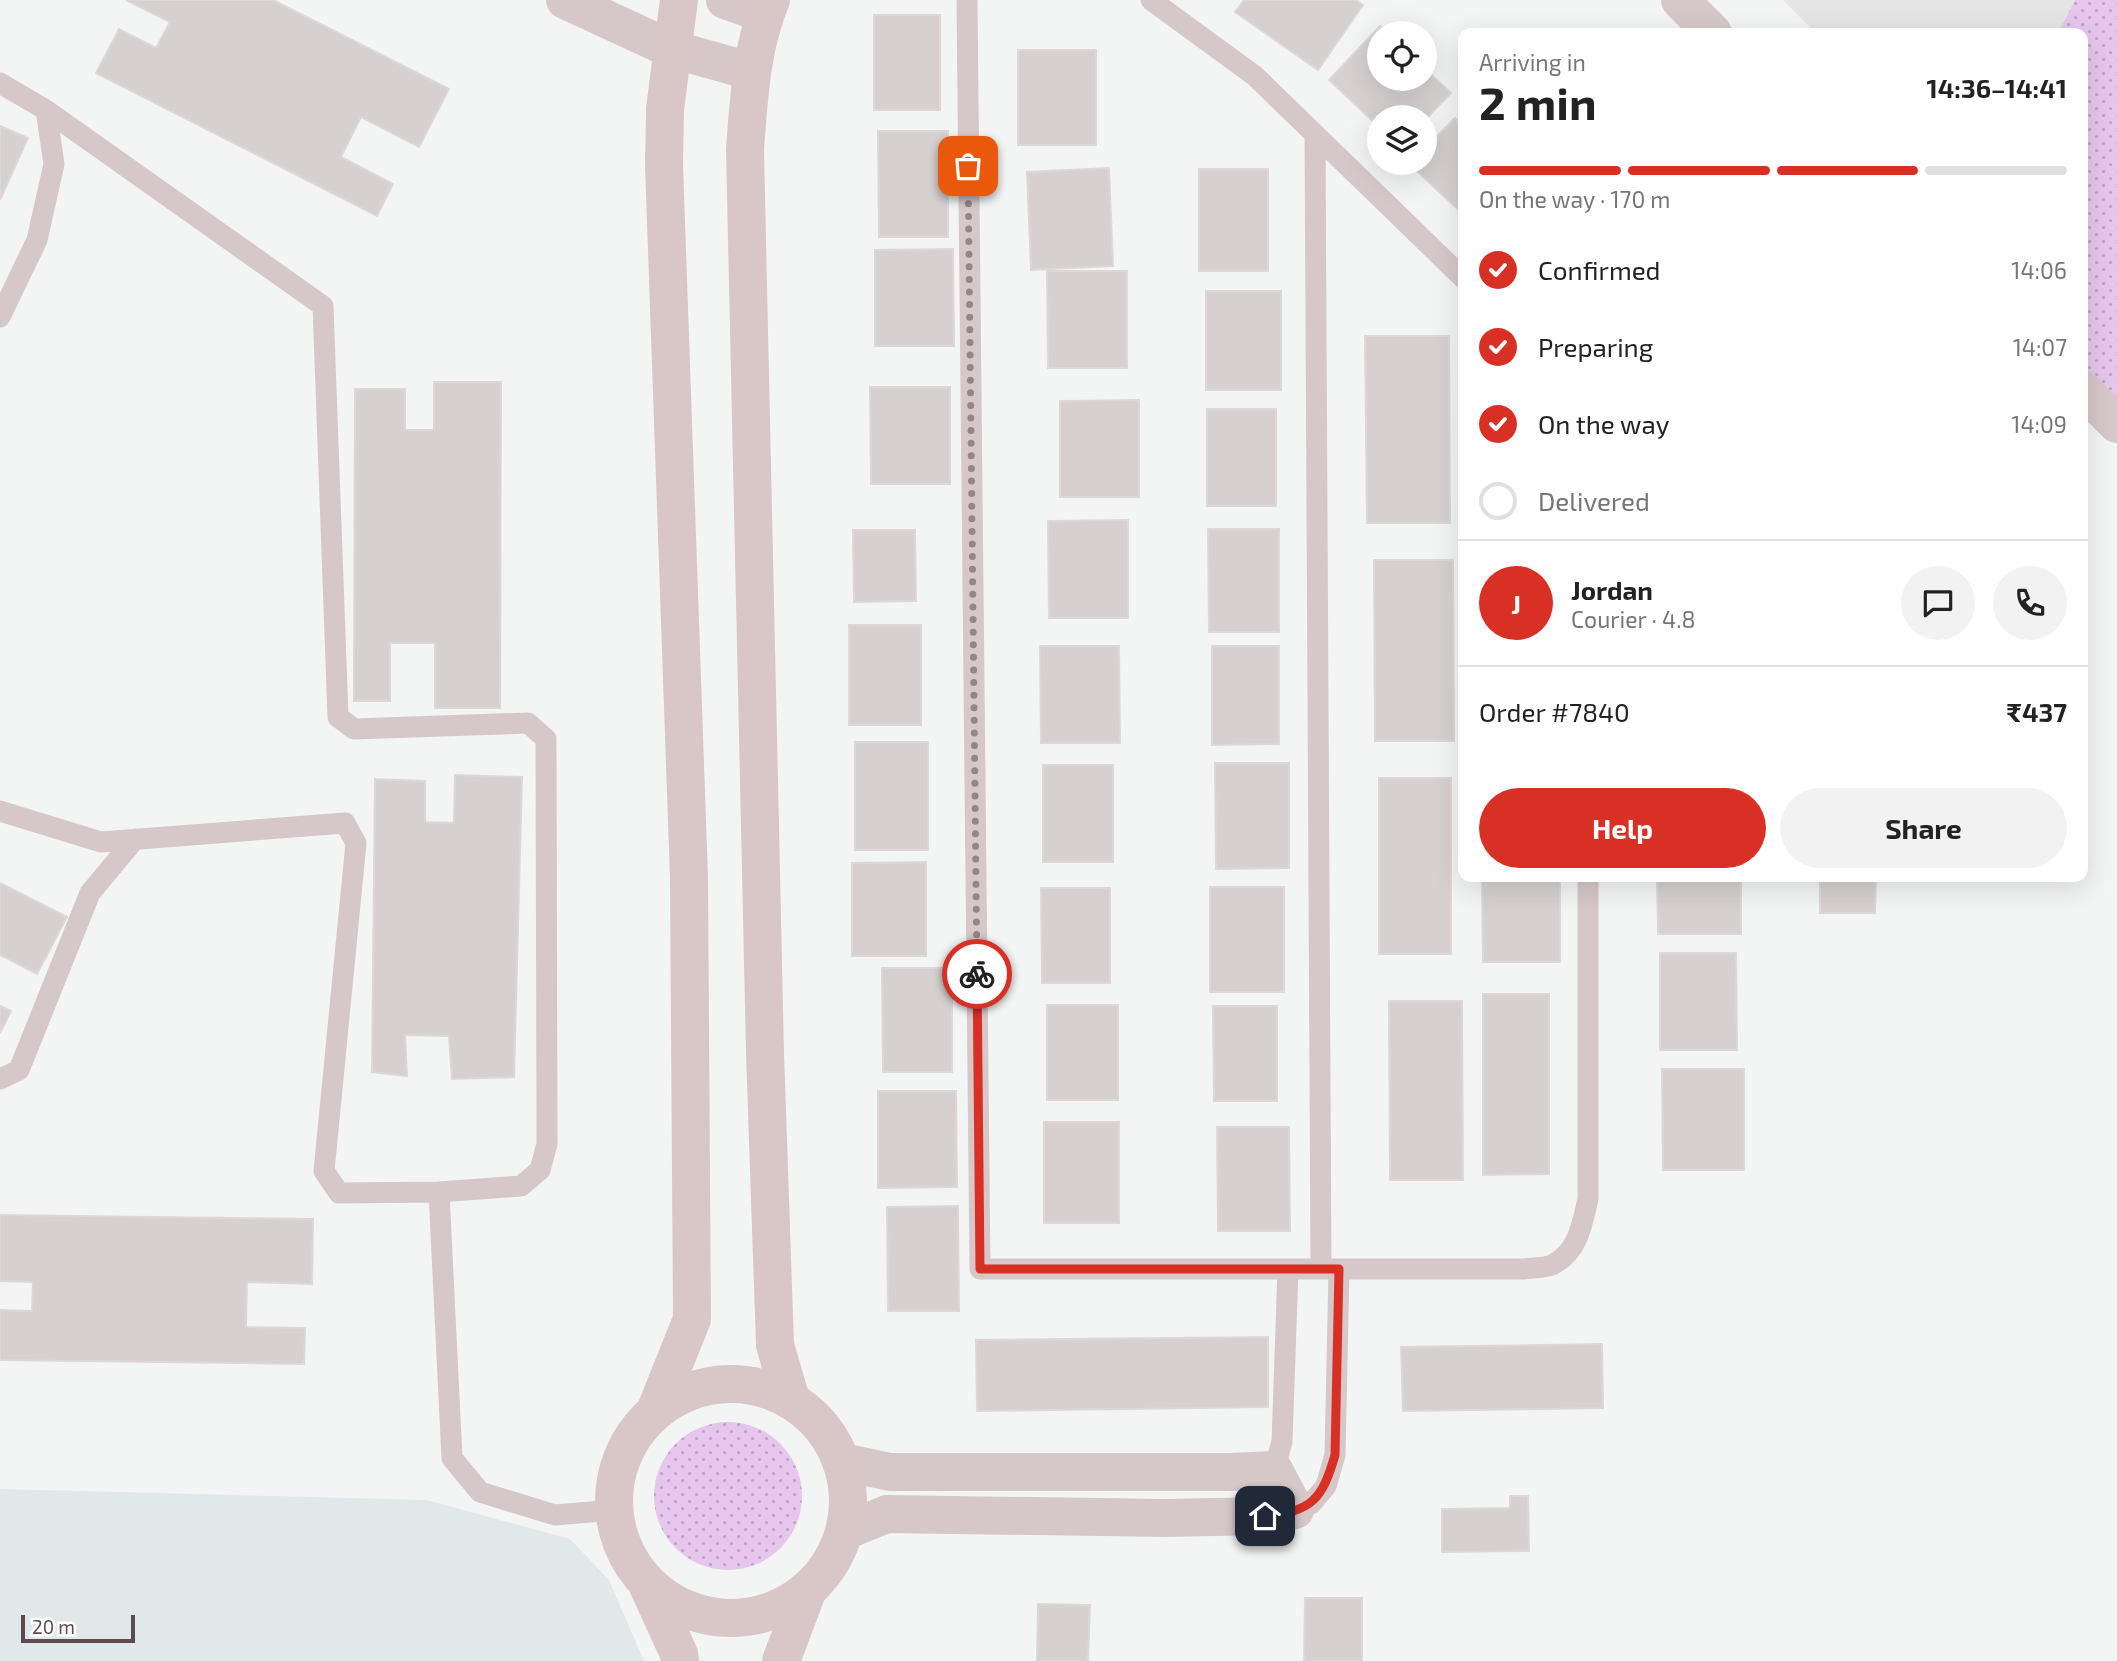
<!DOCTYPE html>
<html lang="en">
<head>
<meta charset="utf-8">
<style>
	:root { --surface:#fff; --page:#f2f2f2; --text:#222; --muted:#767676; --line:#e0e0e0; --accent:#d93025 }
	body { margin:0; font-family:"Exo 2",sans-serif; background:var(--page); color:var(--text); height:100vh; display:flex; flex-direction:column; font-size:26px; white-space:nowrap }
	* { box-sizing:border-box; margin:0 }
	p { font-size:23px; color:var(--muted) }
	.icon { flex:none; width:38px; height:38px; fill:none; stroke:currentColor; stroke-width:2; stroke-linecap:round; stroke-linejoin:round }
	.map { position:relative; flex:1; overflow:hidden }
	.side { position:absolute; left:1458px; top:28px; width:630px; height:854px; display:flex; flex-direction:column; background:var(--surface); border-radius:14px; box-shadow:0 7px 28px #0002 }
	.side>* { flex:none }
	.tools { position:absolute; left:1367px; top:21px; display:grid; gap:14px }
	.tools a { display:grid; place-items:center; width:70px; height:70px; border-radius:50%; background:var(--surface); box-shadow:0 7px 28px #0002; font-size:35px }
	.scale { position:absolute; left:21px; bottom:18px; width:114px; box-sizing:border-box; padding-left:7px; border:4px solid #5f4b4d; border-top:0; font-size:19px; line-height:24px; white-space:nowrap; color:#5f4b4d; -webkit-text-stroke:5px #fff; paint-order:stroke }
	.pin { position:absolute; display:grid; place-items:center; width:60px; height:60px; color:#fff; margin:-30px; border-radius:14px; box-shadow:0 4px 10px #0006 }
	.courier { position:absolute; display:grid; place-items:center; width:70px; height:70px; margin:-35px; border:5px solid #d93025; border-radius:50%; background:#fff; color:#222; box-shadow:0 2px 9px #0007 }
	.head em { font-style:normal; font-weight:700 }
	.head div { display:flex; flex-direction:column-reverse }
	.head { display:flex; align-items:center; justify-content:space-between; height:119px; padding:0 21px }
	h1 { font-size:46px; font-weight:700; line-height:52px }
	.bar { display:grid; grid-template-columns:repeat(4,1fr); gap:10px 7px; align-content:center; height:84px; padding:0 21px }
	.bar i { height:9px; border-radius:5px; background:var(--line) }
	.bar .selected { background:var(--accent) }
	.bar p { grid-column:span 4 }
	.line { display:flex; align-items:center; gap:18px; padding:0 21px; border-top:2px solid var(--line) }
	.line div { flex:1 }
	.round { display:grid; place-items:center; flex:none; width:74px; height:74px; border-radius:37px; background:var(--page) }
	ol { padding:0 21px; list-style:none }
	li { display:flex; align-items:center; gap:21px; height:77px }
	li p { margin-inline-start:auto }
	li .icon { padding:7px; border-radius:50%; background:var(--accent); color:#fff; stroke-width:4 }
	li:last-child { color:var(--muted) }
	li i { width:38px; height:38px; border:4px solid var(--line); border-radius:50% }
	.button { display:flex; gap:14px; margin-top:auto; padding:14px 21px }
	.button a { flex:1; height:80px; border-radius:42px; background:var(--accent); color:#fff; font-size:28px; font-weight:700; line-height:80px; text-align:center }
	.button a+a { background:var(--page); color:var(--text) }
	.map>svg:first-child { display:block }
</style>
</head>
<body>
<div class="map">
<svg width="2117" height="1661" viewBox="0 0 2117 1661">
	<defs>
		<pattern id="grass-dots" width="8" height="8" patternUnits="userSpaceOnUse" patternTransform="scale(1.75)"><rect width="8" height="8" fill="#e7c6ed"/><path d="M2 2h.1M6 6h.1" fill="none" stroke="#bea3c2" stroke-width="1.8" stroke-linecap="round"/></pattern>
	</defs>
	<rect width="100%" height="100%" fill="#f3f5f4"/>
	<!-- commercial -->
	<path fill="#e1e8ea" d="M0 1489 427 1500 570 1539 609 1580 644 1661H0Z"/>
	<!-- education -->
	<path fill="#e4e5e4" d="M1783 0H2075L2058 33H1816Z"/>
	<!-- grass -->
	<path fill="url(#grass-dots)" d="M2075 0H2117V416L2083 375 2082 33H2058Z
		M654 1496a74 74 0 1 1 148 0a74 74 0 1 1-148 0Z"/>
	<!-- building -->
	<path fill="#d6d0d0" stroke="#ddd8d7" stroke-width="2" d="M126 0H273L449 89 419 147 361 117 341 157 393 184 377 216 96 73 119 29 156 48 170 22Z
		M1244 0H1356L1363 5 1318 70 1235 12Z
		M874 15H940V110H874Z
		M1380 26 1388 33H1379V79H1424V68L1451 93 1424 121V117H1379V127L1329 80Z
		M1018 50H1096V145H1018Z
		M1455 118 1463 126V214L1410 165 1413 163H1424V150Z
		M0 126 28 138 0 200Z
		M878 131H948V237H879Z
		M1109 168 1113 266 1031 270 1027 172Z
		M1199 169H1268V271H1199Z
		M953 249 954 346H875V250Z
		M1047 271H1127V368H1048Z
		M1206 291H1281V390H1206Z
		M1365 336H1449L1450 523H1367Z
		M434 382H501L500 708H435V643H390V701H354L355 389H405V430H434Z
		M870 387H950V484H871Z
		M1139 400V497H1060V401Z
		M1207 409H1276V506H1207Z
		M1128 520V618H1049L1048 521Z
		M1208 529H1279V632H1209Z
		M853 530H915L916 601 854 602Z
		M1374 560H1453L1454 741H1375Z
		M849 625H921V725H849Z
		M1040 646H1119L1120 743H1041Z
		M1212 646H1279V744L1212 745Z
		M855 742H928V850H855Z
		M1215 763H1289V868L1216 869Z
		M1043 765H1113V862H1043Z
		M455 775 522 777 514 1077 452 1079 449 1036 405 1035 407 1076 372 1072 375 779 425 781V822L454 823Z
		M1379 778H1451V954H1379Z
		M926 862V956H852V863Z
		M1482 877H1560V962H1483Z
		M1657 877H1741V934H1658Z
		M1820 877H1876L1875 913H1820Z
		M0 883 67 917 37 974 0 955Z
		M1210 887H1284V992H1210Z
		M1041 888H1110V983H1042Z
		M1660 953H1736L1737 1050H1660Z
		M882 968H952V1072H883Z
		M1483 994H1549V1174L1483 1175Z
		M1389 1001H1462L1463 1180H1390Z
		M1047 1005H1118V1100H1047Z
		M0 1006 11 1011 0 1033Z
		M1213 1006H1277V1101H1214Z
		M1662 1069H1744V1170H1663Z
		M878 1091H956L957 1187 878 1188Z
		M1044 1122H1119V1223H1044Z
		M1217 1127H1289L1290 1231H1218Z
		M958 1206 959 1311H888L887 1207Z
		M0 1215 313 1219 312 1284 247 1282 246 1327 305 1328 304 1364 0 1360V1310L32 1311 33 1282 0 1281Z
		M1268 1337V1407L977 1411 976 1340Z
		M1602 1344 1603 1408 1403 1411 1401 1347Z
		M1510 1496H1528L1529 1551 1442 1552V1509L1510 1508Z
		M1305 1598H1362V1661H1304Z
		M1038 1604 1090 1605 1088 1661H1037Z"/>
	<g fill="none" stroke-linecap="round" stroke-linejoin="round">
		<!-- lane -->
		<path stroke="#d6c8c9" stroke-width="21" d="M967 0 980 1269H1524C1532 1268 1544 1268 1552 1265 1578 1252 1582 1225 1588 1199V877
			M1151 0 1255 76 1463 278
			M0 83 46 110 54 164 37 240 0 317
			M46 110 323 306 338 717 354 729 528 723 546 739 547 1144 540 1170 521 1186 439 1192
			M1315 134 1321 1269
			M0 811 101 842 345 823 356 843 324 1171 339 1193 439 1192 452 1458 480 1492 555 1515 614 1510
			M0 1079 19 1070 90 893 135 839
			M1274 1470 1282 1442 1288 1269
			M1295 1510 1311 1504 1326 1486 1335 1455 1339 1269"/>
		<!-- street -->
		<path stroke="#d6c8c9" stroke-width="38" d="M565 0 671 49 751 71
			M725 0 765 14
			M1680 0 1713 33
			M2082 389 2117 424
			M843 1462 890 1472H1231L1274 1470 1295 1510 1265 1516 1165 1518 887 1514 845 1531"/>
		<!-- secondary -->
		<path stroke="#d9c7c7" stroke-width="38" d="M771 0C751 48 749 98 745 149L765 1053 775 1345 791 1400
			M614 1501a117 117 0 1 1 234 0a117 117 0 1 1-234 0Z
			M656 1409 692 1319 689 878 664 165 665 109 679 0
			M648 1586 679 1654 680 1661
			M781 1661 807 1592"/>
	</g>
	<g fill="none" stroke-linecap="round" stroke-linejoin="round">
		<!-- done -->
		<path stroke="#938687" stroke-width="7" stroke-dasharray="0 12.6" d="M968 166 977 974"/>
		<!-- route -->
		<path stroke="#d93025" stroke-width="9" d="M977 974 980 1269H1339L1335 1455C1322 1500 1312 1511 1265 1516"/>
	</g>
</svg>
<div class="tools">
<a><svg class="icon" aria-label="locate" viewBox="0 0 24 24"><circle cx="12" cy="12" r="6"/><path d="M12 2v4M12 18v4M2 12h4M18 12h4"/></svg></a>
<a><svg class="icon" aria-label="layers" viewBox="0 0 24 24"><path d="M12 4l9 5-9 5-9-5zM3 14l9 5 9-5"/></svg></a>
</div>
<div class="scale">20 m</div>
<div class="pin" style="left:968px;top:166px;background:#ea580c"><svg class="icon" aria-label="bag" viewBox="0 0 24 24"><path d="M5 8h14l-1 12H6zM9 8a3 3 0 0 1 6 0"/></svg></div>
<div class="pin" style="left:1265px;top:1516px;background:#1f2937"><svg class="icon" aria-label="home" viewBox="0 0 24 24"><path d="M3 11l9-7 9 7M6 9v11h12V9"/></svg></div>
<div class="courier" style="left:977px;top:974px"><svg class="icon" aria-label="bike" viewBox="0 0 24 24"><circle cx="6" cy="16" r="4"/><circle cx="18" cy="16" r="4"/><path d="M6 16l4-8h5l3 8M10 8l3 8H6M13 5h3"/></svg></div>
<section class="side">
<div class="head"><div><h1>2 min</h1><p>Arriving in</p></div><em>14:36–14:41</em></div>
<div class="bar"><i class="selected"></i><i class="selected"></i><i class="selected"></i><i></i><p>On the way · 170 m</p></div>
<ol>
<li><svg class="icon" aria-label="check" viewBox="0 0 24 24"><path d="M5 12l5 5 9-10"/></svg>Confirmed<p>14:06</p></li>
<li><svg class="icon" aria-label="check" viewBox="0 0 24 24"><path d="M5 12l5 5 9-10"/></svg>Preparing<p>14:07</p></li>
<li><svg class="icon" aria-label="check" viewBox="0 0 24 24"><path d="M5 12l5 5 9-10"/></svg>On the way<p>14:09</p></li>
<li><i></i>Delivered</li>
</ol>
<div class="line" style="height:126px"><b class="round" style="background:var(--accent);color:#fff">J</b><div><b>Jordan</b><p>Courier · 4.8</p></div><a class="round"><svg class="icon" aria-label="chat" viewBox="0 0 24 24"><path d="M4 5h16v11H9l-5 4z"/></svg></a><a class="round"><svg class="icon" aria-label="phone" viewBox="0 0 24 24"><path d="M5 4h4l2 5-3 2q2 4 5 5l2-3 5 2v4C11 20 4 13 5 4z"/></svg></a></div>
<div class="line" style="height:91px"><div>Order #7840</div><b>₹437</b></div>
<div class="button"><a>Help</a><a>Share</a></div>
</section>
</div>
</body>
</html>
